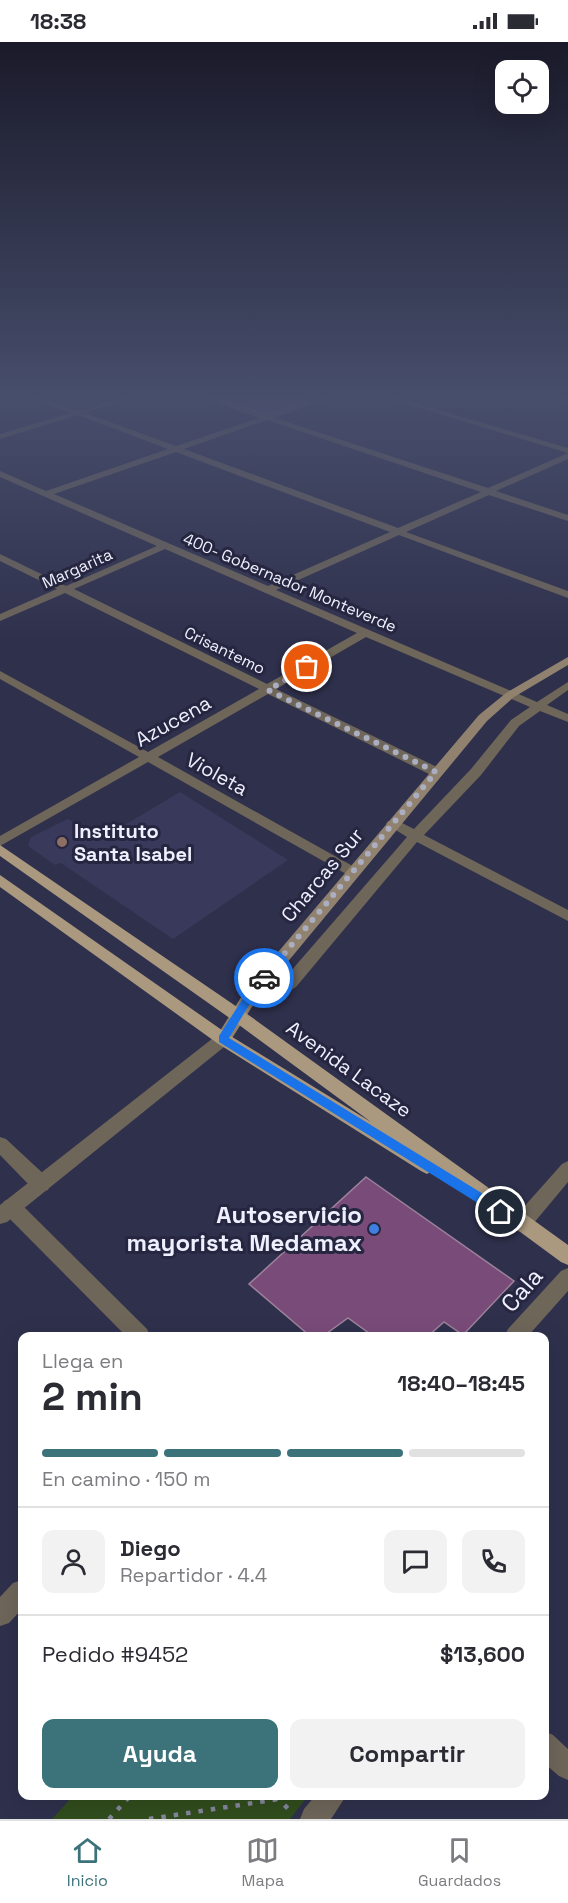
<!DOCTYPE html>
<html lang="es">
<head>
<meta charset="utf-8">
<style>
	:root { --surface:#fff; --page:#f2f2f3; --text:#2b2b33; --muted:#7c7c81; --line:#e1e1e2; --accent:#3c737a }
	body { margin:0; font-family:"Space Grotesk",sans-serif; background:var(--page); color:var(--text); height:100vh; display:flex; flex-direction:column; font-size:22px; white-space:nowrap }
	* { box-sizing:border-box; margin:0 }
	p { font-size:20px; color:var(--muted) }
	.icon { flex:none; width:33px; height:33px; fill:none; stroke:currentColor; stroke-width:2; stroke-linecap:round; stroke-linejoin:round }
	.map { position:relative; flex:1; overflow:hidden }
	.details { position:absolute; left:18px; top:1290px; width:531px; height:468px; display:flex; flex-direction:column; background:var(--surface); border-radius:12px; box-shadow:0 6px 24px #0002 }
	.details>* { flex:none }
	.controls { position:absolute; left:495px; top:18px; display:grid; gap:12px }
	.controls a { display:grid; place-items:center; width:54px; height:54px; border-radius:12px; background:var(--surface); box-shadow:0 6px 24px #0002; font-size:30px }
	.pin { position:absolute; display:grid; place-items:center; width:51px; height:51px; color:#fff; margin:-26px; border:3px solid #fff; border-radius:50%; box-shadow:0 2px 6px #0007 }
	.courier { position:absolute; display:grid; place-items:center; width:60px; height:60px; margin:-30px; border:4px solid #1a73e8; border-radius:50%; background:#fff; color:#222; box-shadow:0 2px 8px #0007 }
	.headline em { font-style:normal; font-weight:700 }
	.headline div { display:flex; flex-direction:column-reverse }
	.headline { display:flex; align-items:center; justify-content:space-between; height:102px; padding:0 24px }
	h1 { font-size:39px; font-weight:700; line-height:45px }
	.bar { display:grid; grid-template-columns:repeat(4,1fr); gap:9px 6px; align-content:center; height:72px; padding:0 24px }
	.bar i { height:8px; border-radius:4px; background:var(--line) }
	.bar .current { background:var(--accent) }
	.bar p { grid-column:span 4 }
	.line { display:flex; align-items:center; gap:15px; padding:0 24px; border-top:2px solid var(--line) }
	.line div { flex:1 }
	.round { display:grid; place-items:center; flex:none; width:63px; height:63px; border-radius:12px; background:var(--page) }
	.button { display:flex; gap:12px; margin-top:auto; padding:12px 24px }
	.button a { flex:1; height:69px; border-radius:12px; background:var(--accent); color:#fff; font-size:24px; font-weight:700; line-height:69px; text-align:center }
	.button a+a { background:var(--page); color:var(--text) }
	.status { display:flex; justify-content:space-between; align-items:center; height:42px; padding:0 30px; background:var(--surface); direction:ltr }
	.status svg { height:16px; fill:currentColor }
	.menu { display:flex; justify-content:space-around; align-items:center; height:84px; border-top:2px solid var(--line); background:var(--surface); font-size:16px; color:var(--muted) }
	.menu a { display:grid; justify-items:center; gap:3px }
	.menu .current { color:var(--accent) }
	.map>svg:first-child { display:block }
</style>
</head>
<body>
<div class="status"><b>18:38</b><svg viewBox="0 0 49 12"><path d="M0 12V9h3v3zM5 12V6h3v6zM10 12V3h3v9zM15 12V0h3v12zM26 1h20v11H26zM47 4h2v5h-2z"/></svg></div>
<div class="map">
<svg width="568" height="1777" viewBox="0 0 568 1777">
	<rect width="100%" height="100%" fill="#2f304c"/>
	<!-- built -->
	<path fill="#39395c" d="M180 750 288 818 173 897 61 821 55 823 28 804 31 795 68 777 101 797Z"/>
	<!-- green -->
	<path fill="#314d1d" d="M73 1754H308L290 1777H52Z"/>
	<!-- building -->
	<path fill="#794b79" stroke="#9d829c" stroke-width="1.5" d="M208 354H291L307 359 267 373Z
		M366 1135 514 1239 463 1293 444 1280 428 1294H373L348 1276 323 1294H310L249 1242Z"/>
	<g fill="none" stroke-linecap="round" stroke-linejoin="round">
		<!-- path -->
		<path stroke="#85879d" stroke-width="4.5" stroke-dasharray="4.5 8" stroke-linecap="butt" d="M276 1754 293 1772
			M109 1777 130 1754
			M149 1777 279 1757"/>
		<!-- minor -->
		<path fill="#6f665a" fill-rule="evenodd" d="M29 354C47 353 64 369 79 368 98 367 115 354 135 354L85 371 176 404 259 376 198 354H208L267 373 324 354H334L275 376 488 446 568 411 380 354H391L568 406V417L496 449 568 473V479L489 453 406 490 568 549V556L399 493 276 548 537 660 568 640V648L547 663 568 672V680L540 669 519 684 481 733 424 793 568 868V879L417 800 296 945C282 955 263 962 245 957L243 953 245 949 274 945 284 937 407 795 386 782 388 779H398L414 787 471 727 511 678 530 665 366 595 276 647 441 727 442 730 441 733H431L268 652 158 715 358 827 360 830 358 833H348L148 720 0 804V794L139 715 0 637V629L148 710 259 647 65 551 0 579V572L57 547 0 519V512L66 544 157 504 0 435V429L46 449 168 407 78 373 0 397V392L70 371ZM267 378 481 450 398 486 184 407ZM176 410 390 490 268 544 54 452ZM165 507 357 591 267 642 74 547Z
			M549 354 568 356V360L550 356Z
			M0 1095 6 1097 48 1136 50 1142 48 1148 41 1150 34 1148 0 1113Z
			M568 1119V1140L528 1188 521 1190 514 1188 511 1182 514 1176 562 1122Z
			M11 1157 18 1159 147 1287 150 1294H126L4 1171 2 1165 4 1159Z
			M568 1226V1249L528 1294H505L508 1287 561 1229Z
			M22 1538V1567L9 1581 0 1584V1555L13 1541Z
			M544 1689 553 1693 568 1707V1738L559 1734 544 1721Z
			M315 1754H346L331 1777H300L304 1767Z"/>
		<!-- tertiary -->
		<path fill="#6f665a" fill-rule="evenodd" d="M223 991 229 993 231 997 229 1001 7 1180 0 1182V1163L217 993Z"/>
		<!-- secondary -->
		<path fill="#91826f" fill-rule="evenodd" d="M568 615V623L514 655 487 679 257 957 229 1001 223 1003 217 1001 215 997 245 949 479 673 506 651Z"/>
		<!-- primary -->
		<path fill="#aa987f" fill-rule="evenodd" d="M0 803 243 969 568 1203V1223L561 1220 435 1127 427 1132 421 1129 217 1001 0 845V833L229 993 371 1080 231 977 0 814Z"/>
	</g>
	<!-- sky -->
	<linearGradient id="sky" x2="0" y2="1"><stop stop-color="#1a1a2a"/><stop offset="0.59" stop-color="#474e6c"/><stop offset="1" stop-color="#474e6c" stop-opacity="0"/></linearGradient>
	<rect width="568" height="602" fill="url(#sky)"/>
	<!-- route -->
	<path fill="#1a73e8" d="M264 933 270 936 254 955 229 996 506 1166 508 1170 506 1173H497L219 1000V994L247 950Z"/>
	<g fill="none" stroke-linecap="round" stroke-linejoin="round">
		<!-- done -->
		<path stroke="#abadc0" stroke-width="6" stroke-dasharray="0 10.8" d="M264 936 436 730 268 648 307 625"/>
	</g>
	<!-- markers -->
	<circle fill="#8d6e63" stroke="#262641" stroke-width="2" cx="62" cy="800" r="6"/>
	<circle fill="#3f7fe0" stroke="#262641" stroke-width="2" cx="374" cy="1187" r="6"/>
	<g text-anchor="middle" stroke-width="6" stroke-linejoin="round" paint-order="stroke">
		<!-- far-street labels -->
		<g font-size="16" fill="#eef0fe" stroke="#262641">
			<text transform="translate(77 526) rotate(-24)" y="6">Margarita</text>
			<text transform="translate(290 540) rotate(23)" y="6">400- Gobernador Monteverde</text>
			<text transform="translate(225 608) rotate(26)" y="6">Crisantemo</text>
		</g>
		<!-- street labels -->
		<g font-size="20" fill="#eef0fe" stroke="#262641">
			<text transform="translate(173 679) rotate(-29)" y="7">Azucena</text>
			<text transform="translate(217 732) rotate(29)" y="7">Violeta</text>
			<text transform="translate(322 833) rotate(-50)" y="7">Charcas Sur</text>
			<text transform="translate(349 1027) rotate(36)" y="7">Avenida Lacaze</text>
		</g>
		<!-- poi labels -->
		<g font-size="20" font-weight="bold" fill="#eef0fe" stroke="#262641" text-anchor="start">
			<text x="74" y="796">Instituto<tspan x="74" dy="23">Santa Isabel</tspan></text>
		</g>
		<!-- near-poi labels -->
		<g font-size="24" font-weight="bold" fill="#eef0fe" stroke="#262641" text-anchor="end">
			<text x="362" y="1181">Autoservicio<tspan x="362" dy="28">mayorista Medamax</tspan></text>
		</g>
		<!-- near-street labels -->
		<g font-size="24" fill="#eef0fe" stroke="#262641">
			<text transform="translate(522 1248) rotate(-49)" y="8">Cala</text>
		</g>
	</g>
</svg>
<div class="controls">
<a><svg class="icon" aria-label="locate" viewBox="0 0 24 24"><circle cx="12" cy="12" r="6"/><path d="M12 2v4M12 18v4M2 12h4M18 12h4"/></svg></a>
</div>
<div class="pin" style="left:307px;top:625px;background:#ea580c"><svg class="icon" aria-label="bag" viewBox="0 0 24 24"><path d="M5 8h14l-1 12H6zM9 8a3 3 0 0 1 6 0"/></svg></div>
<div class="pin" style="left:501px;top:1170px;background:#1f2937"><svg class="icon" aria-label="home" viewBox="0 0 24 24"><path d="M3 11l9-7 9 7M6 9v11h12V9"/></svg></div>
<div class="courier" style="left:264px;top:936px"><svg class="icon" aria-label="car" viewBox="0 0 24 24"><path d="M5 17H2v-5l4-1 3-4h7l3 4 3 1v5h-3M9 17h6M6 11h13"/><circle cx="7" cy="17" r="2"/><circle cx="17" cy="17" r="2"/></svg></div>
<section class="details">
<div class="headline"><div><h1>2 min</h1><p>Llega en</p></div><em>18:40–18:45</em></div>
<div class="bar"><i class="current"></i><i class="current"></i><i class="current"></i><i></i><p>En camino · 150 m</p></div>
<div class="line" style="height:108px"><a class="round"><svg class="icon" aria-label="person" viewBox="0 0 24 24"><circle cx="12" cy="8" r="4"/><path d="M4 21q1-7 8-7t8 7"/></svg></a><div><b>Diego</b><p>Repartidor · 4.4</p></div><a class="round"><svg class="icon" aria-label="chat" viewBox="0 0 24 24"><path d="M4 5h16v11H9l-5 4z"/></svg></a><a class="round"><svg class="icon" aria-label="phone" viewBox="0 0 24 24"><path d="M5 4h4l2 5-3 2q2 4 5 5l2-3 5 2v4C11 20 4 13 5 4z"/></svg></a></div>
<div class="line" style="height:78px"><div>Pedido #9452</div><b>$13,600</b></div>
<div class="button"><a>Ayuda</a><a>Compartir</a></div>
</section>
</div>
<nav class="menu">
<a class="current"><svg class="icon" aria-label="home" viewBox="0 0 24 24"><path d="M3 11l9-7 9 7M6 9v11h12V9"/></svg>Inicio</a>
<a><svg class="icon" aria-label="map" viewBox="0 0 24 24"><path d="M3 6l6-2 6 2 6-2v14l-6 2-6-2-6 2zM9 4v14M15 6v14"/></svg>Mapa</a>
<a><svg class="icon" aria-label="saved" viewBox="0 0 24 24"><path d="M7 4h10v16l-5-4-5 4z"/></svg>Guardados</a>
</nav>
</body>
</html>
